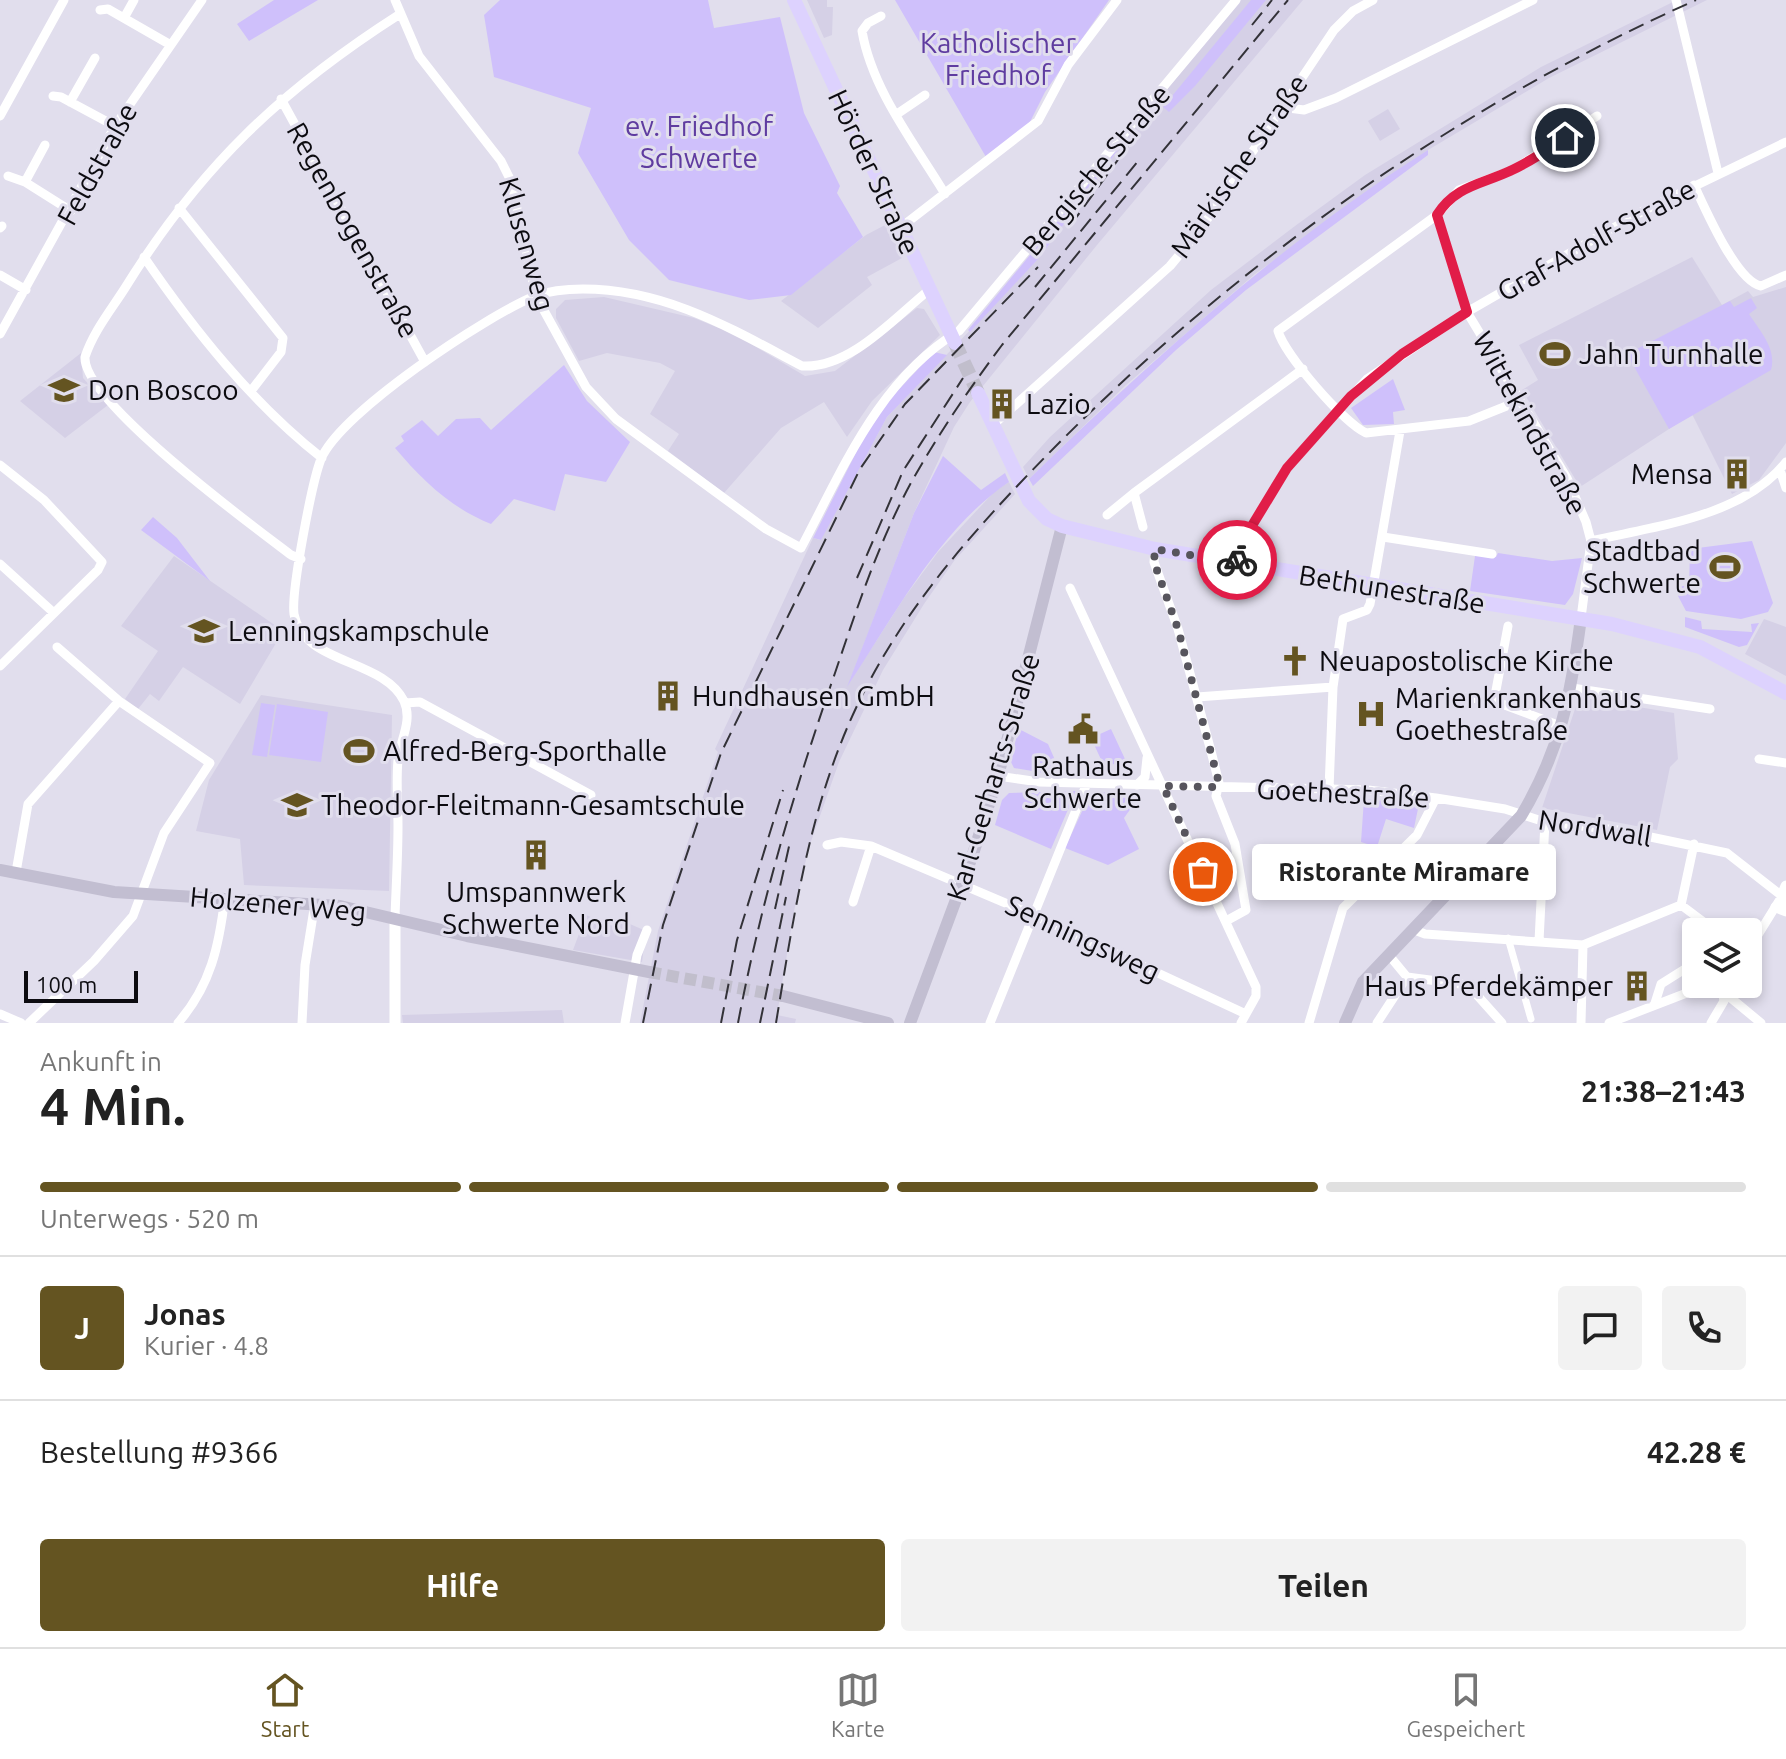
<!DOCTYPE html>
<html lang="de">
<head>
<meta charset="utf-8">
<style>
	:root { --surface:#fff; --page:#f2f2f2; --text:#222; --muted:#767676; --line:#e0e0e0; --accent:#645421 }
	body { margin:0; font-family:Ubuntu,sans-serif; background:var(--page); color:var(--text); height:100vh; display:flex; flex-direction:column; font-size:30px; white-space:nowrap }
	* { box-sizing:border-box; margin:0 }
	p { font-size:26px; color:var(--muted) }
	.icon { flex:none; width:44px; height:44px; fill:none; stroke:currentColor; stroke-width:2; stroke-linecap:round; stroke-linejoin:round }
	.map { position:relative; height:1023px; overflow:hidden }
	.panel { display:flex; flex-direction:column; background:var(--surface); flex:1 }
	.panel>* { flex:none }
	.buttons { position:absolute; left:1682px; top:918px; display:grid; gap:16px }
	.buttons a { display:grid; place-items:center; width:80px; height:80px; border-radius:8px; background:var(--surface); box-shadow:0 4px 12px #0003; font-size:40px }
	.scale { position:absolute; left:24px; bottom:20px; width:114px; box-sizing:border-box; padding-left:8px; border:4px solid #0c0b10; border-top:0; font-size:22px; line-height:28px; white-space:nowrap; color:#0c0b10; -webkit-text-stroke:6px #e1deed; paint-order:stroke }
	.pin { position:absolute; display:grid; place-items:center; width:68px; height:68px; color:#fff; margin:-34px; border:4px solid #fff; border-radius:50%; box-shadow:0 2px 8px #0007 }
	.courier { position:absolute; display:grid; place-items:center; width:80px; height:80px; margin:-40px; border:6px solid #e11d48; border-radius:50%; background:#fff; color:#222; box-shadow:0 2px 10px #0007 }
	.bubble { position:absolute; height:56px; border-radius:8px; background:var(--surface); box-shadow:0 4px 12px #0003; font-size:26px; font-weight:700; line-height:56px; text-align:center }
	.summary em { font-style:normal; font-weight:700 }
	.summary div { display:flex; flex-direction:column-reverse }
	.summary { display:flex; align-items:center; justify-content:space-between; height:136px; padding:0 40px }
	h1 { font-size:52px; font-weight:700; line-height:60px }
	.bar { display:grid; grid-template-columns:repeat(4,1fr); gap:12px 8px; align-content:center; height:96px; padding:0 40px }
	.bar i { height:10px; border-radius:6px; background:var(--line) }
	.bar .on { background:var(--accent) }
	.bar p { grid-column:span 4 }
	.line { display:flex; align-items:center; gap:20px; padding:0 40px; border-top:2px solid var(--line) }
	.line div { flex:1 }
	.round { display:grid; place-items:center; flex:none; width:84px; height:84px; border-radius:8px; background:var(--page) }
	.action { display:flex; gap:16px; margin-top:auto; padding:16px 40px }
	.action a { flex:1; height:92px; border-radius:8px; background:var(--accent); color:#fff; font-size:32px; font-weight:700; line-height:92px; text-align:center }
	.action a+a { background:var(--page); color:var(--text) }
	.menu { display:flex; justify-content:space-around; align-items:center; height:112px; border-top:2px solid var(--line); background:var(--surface); font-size:22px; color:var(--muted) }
	.menu a { display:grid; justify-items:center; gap:4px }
	.menu .on { color:var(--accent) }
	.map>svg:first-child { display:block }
</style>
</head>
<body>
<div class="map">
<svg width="1786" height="1023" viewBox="0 0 1786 1023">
	<rect width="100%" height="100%" fill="#e1deed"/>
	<!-- built -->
	<path fill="#d5d0e6" d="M807 0H827V7H833L832 35 824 38Z
		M1241 0H1303L1097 245 970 402 954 427 914 513 849 683 904 598 938 552 995 491 1009 482 1015 494 954 561 924 604 883 670 839 762 809 847 794 911 777 1015 796 1019 795 1023H640L658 931 718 752 715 749 813 538 820 540 887 417 1040 257 1125 140Z
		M1677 0H1707L1549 78 1428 150 1255 274 1126 385 1029 479 1023 467 1050 437 1211 290 1295 226 1365 175 1541 67Z
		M1388 109 1400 129 1380 141 1368 121Z
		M887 224 902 258 867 277 872 285 818 328 781 301 866 235Z
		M1692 257 1722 305 1748 291 1753 297 1786 287V443L1759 480 1732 494 1692 414 1580 487 1522 390 1538 380 1519 345Z
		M604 297 694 318 736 335 805 376 835 371 917 308 924 309 940 335 872 401 847 437 824 402 781 428 724 493 668 451 679 434 650 414 675 371 660 363 607 353 579 361 556 318V309L565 300Z
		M81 353 83 378 108 405 65 438 20 401Z
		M174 556 279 628V638L240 704 183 667 159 701 150 694 138 709 125 699 158 651 121 626Z
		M1764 619 1786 627V676L1745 654Z
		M261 695 392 715 389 891 244 885 240 839 196 831 209 780Z
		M1579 697 1674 713 1678 759 1670 767 1657 830 1542 808Z
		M586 915 615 927 623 921 646 931 642 962 573 950Z
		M562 1010 564 1023H403L402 1015Z"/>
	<!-- green -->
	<path fill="#cfc0fb" d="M274 0H318L249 41 237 24Z
		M500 0H708L714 28 780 17 804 113 840 186 837 193 863 237 791 295 749 300 669 280 629 240 578 153 591 108 494 77 484 15Z
		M895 0H1109L1045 92 1029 124 986 157Z
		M1251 0H1266L1195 86 1169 112 1163 107Z
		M1125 140 1040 257 970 332 968 330Z
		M1428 150V155L1246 290 1176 350 1033 486 1029 479C1153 359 1281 243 1428 150Z
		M1751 298 1757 308 1749 314C1760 331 1777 349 1771 370L1669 429 1627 354 1730 301 1734 307Z
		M934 352 947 355 887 417 821 540 813 538 867 431 889 400Z
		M564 365 587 401 630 442 606 482 565 474 555 511 514 499 491 524C451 508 423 481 395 448L404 441 401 436 422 420 438 436 456 419 480 418 491 430Z
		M1393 379 1405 410 1393 412 1394 424 1363 425 1351 408Z
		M943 456 981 490 1005 473 1009 482C939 529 893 618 847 687L914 513Z
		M153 517 177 538 210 581 141 530Z
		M1752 541 1773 603 1768 612 1741 619 1686 611 1678 596 1681 586H1689L1690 549Z
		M1498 553 1552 561 1582 558 1573 594 1565 605 1470 591 1475 556 1496 557Z
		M1685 617 1701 621 1702 629 1752 632 1751 624 1759 623 1747 645 1739 647 1685 627Z
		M261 703 275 705 267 757 252 755Z
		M277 704 328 712 321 762 269 755Z
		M1019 729 1048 744 1062 776 1014 768 1010 760Z
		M1111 729 1125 759 1105 768 1091 738Z
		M1076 791 1051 849 995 825 1002 800 1009 793Z
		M1091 792 1133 793 1134 804 1124 818 1139 849 1108 865 1065 848Z
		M1364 799 1419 804 1414 828 1386 819 1377 847 1361 842Z"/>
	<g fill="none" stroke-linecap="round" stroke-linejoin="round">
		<!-- secondary-tunnel -->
		<path stroke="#c1becc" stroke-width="12" stroke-dasharray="12 6" stroke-linecap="butt" d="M649 972 783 996"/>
		<!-- primary-tunnel -->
		<path stroke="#c1becc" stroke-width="14" stroke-dasharray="14 7" stroke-linecap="butt" d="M955 343 978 393"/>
		<!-- pedestrian -->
		<path stroke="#fff" stroke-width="7" d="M1508 938 1531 1019"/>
		<!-- minor -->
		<path stroke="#fff" stroke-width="9" d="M395 0 419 56 501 161 511 181 536 296 586 387 616 419 766 529 801 548C843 469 879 379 959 331L1236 0
			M1676 0 1718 173
			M100 10 108 9 169 44
			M881 16 868 23 862 31C872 90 915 144 945 194
			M124 18 134 0
			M53 96 61 97 115 126
			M281 99 425 362
			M70 102 95 58
			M1281 107 1304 110 1336 98 1533 0
			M897 114 925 95
			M0 116 64 0
			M8 176 25 182 71 211
			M25 182 45 145
			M1694 185C1705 208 1736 281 1761 286L1786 275
			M179 208 283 338 281 352 251 391
			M1437 215 1467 312 1567 478 1586 522 1591 541 1581 618
			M0 228 2 226
			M900 228 1038 121 1068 65 1117 0
			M144 257C194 330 252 403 322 458
			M0 275 26 290
			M0 334 115 126 202 0
			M1519 401 1469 421 1366 433C1343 422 1285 355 1278 331L1437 215 1459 190 1513 170 1597 116
			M993 425 1170 266 1200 230 1334 30 1353 11 1373 0
			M0 465 44 500 102 562 98 570 0 666
			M1780 470 1786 488
			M1134 493 1303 369
			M1107 515 1134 493 1143 527
			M1383 537 1492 554
			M1591 541C1656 526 1742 517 1786 462
			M1155 549 1154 562 1178 629 1212 755 1219 783 1216 796 1235 844 1246 910 1226 921
			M301 559 291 555C253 526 82 401 85 357 93 332 111 310 125 288 200 167 281 90 400 14
			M1237 563 1253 524 1287 468 1367 379 1467 312 1643 211 1786 142
			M0 564 54 613
			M1070 588 1256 987V996L1241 1023
			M1333 687 1343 619 1367 610 1370 604 1400 431
			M1572 688 1710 709
			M1457 696 1494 701 1508 626
			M1197 697 1333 687 1329 789
			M1494 701 1563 727
			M405 703 420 702 591 795
			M1759 759 1786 763
			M998 776 1039 782 1368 790 1436 798 1505 809 1545 822 1617 830 1727 853 1782 896 1748 951
			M1137 785 1145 777 1147 758
			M827 845 841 842 871 846 1031 914 1246 1014
			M16 872 28 804 119 701
			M853 902 871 846
			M1681 905 1694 844
			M395 917C396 887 398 857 398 826 398 805 396 781 398 760 400 740 413 721 404 701 383 658 303 665 294 614 291 591 312 482 321 459 341 412 486 316 535 296 549 291 568 289 583 289 666 289 732 329 802 366 850 369 894 318 929 290
			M1412 929 1425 934 1583 945 1681 905 1717 932
			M1539 941 1545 822
			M1388 954 1407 977 1468 985 1502 1023
			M1726 994 1761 1023
			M1655 1003 1661 984 1696 962
			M0 1014 21 1023
			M29 1023 94 961 133 916 164 833 210 763 119 701 57 647
			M178 1023C211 985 219 946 225 897
			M302 1023 305 965 315 903
			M625 1023 637 955 647 930
			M990 1023 1087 783
			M1309 1023 1343 908 1417 835 1436 798
			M1377 1023 1407 977
			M1581 1023 1583 945
			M1609 1023 1710 984
			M1711 1023 1724 1001 1721 984"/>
		<!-- tertiary -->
		<path stroke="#fff" stroke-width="11" d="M1786 886 1782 896 1786 900
			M1776 907 1786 911
			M395 917V1023"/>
		<!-- secondary -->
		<path stroke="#c2bed1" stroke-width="12" d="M0 870 114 892 340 906 467 936 649 972
			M783 996 888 1023
			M910 1023 973 854 998 776 1062 526
			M1345 1023 1363 982 1521 816C1561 749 1571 694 1581 618"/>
		<!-- primary -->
		<path stroke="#ddd2fe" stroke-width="14" d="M794 0 955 343
			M978 393 1029 501 1047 519 1062 526 1155 549 1612 624 1700 647 1786 693"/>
		<!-- rail -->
		<path stroke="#333238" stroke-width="2" stroke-dasharray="16 8" stroke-linecap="butt" d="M1252 25 1272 0
			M1070 226 1133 139
			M1035 287 1139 160
			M857 578 903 471 963 378
			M775 909 790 842
			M643 1023 663 925 721 753 860 469 905 404 1038 267
			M721 1023 737 940 783 790
			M738 1023C761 902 795 788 835 673 857 608 879 541 912 481 939 433 969 389 1002 345L1288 0
			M760 1023 786 897
			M776 1023C794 915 809 808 856 708 902 610 972 532 1047 455 1234 265 1452 109 1696 0"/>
	</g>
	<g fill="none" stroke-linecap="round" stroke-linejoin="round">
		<!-- done -->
		<path stroke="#57555d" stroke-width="8" stroke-dasharray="0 14.4" d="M1203 872 1163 786 1216 787 1219 783 1178 629 1154 562 1155 549 1237 563V560"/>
		<!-- route -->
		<path stroke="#e11d48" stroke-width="10" d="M1237 560 1253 524 1287 468 1351 396 1402 354 1467 312 1437 215C1455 186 1482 184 1510 171 1530 162 1547 150 1565 138"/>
	</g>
	<!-- icons -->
	<defs>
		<g id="stadium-bare" transform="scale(2.4)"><path d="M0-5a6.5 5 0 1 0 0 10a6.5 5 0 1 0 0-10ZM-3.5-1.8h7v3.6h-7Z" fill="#645421" stroke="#e1deed" stroke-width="2.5" paint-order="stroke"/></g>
		<g id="school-bare" transform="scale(2.4)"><path d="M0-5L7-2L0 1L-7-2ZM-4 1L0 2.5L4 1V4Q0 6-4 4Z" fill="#645421" stroke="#e1deed" stroke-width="2.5" paint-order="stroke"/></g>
		<g id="building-bare" transform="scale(2.4)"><path d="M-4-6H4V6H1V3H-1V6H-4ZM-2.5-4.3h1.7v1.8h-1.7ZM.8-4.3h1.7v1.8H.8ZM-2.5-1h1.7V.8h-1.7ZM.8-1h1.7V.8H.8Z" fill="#645421" stroke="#e1deed" stroke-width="2.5" paint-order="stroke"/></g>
		<g id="church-bare" transform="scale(2.4)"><path d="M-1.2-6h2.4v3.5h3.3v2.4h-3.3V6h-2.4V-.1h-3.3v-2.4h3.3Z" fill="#645421" stroke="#e1deed" stroke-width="2.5" paint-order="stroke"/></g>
		<g id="hospital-bare" transform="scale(2.4)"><path d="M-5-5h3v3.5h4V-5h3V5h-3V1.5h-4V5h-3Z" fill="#645421" stroke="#e1deed" stroke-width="2.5" paint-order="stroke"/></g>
		<g id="civic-bare" transform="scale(2.4)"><path d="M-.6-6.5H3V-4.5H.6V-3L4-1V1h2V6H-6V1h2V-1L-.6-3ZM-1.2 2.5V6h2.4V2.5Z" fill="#645421" stroke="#e1deed" stroke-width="2.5" paint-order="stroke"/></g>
	</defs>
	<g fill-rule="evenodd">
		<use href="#stadium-bare" x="1555" y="354"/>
		<use href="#school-bare" x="64" y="390"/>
		<use href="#building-bare" x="1002" y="404"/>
		<use href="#building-bare" x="1737" y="474"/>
		<use href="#stadium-bare" x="1725" y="567"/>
		<use href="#school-bare" x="204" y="631"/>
		<use href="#church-bare" x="1295" y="661"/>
		<use href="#building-bare" x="668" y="696"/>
		<use href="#hospital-bare" x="1371" y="714"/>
		<use href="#civic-bare" x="1083" y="729"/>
		<use href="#stadium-bare" x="359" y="751"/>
		<use href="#school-bare" x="297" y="805"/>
		<use href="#building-bare" x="536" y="855"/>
		<use href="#building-bare" x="1637" y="986"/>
	</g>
	<g text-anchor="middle" stroke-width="6" stroke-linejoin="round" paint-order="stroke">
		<!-- park labels -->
		<g font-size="28" fill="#5f3ca0" stroke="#e1deed">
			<text x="998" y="53">Katholischer<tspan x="998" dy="32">Friedhof</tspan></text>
			<text x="699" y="136">ev. Friedhof<tspan x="699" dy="32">Schwerte</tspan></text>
		</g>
		<!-- street labels -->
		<g font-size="28" fill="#0c0b10" stroke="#e1deed">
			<text transform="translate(97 164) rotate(-61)" y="10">Feldstraße</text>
			<text transform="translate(1239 166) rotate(-55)" y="10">Märkische Straße</text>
			<text transform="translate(1096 170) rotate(-50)" y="10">Bergische Straße</text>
			<text transform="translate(874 172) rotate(65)" y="10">Hörder Straße</text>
			<text transform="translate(353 230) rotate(61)" y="10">Regenbogenstraße</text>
			<text transform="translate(1596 240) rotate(-29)" y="10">Graf-Adolf-Straße</text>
			<text transform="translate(527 244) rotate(74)" y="10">Klusenweg</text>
			<text transform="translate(1530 423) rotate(61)" y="10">Wittekindstraße</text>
			<text transform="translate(1392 589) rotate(9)" y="10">Bethunestraße</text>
			<text transform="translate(993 777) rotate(-73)" y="10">Karl-Gerharts-Straße</text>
			<text transform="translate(1343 793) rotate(3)" y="10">Goethestraße</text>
			<text transform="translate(1595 828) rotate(9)" y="10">Nordwall</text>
			<text transform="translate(278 904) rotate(5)" y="10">Holzener Weg</text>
			<text transform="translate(1083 938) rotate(25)" y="10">Senningsweg</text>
		</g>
		<!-- poi labels -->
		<g font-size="28" fill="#0c0b10" stroke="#e1deed" text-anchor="start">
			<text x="1579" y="364">Jahn Turnhalle</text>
			<text x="88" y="400">Don Boscoo</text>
			<text x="1026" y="414">Lazio</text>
			<text x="1713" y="484" text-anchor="end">Mensa</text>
			<text x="1701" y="561" text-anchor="end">Stadtbad<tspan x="1701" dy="32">Schwerte</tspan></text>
			<text x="228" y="641">Lenningskampschule</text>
			<text x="1319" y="671">Neuapostolische Kirche</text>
			<text x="692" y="706">Hundhausen GmbH</text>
			<text x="1395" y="708">Marienkrankenhaus<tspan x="1395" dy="32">Goethestraße</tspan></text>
			<text x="383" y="761">Alfred-Berg-Sporthalle</text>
			<text x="1083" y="776" text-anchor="middle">Rathaus<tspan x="1083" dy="32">Schwerte</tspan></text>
			<text x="321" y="815">Theodor-Fleitmann-Gesamtschule</text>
			<text x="536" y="902" text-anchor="middle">Umspannwerk<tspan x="536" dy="32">Schwerte Nord</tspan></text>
			<text x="1613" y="996" text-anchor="end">Haus Pferdekämper</text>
		</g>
	</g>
</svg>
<div class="buttons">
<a><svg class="icon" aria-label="layers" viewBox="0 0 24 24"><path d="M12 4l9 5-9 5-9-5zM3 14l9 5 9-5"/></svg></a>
</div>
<div class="scale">100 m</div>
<div class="pin" style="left:1203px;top:872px;background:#ea580c"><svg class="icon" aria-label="bag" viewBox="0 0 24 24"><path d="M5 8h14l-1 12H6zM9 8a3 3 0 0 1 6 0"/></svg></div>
<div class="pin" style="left:1565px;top:138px;background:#1f2937"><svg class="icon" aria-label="home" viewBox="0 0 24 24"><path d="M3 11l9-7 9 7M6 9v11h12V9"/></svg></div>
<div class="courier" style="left:1237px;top:560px"><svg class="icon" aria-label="bike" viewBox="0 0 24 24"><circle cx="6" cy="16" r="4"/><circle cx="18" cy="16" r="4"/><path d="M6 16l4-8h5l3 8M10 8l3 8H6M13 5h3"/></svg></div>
<div class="bubble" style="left:1252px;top:844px;width:304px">Ristorante Miramare</div>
</div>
<section class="panel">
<div class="summary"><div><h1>4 Min.</h1><p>Ankunft in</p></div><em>21:38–21:43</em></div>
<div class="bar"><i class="on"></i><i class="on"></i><i class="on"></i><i></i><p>Unterwegs · 520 m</p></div>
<div class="line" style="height:144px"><b class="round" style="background:var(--accent);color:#fff">J</b><div><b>Jonas</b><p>Kurier · 4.8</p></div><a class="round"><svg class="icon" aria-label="chat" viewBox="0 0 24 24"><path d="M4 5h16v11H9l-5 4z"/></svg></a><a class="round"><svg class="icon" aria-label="phone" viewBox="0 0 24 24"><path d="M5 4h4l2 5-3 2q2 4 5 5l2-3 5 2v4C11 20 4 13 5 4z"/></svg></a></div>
<div class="line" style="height:104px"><div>Bestellung #9366</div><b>42.28 €</b></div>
<div class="action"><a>Hilfe</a><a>Teilen</a></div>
</section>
<nav class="menu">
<a class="on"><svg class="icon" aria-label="home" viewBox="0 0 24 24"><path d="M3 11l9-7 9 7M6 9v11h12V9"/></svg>Start</a>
<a><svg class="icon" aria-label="map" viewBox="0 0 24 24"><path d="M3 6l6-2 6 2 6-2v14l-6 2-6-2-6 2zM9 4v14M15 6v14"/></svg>Karte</a>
<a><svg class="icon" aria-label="saved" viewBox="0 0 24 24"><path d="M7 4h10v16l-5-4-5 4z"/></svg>Gespeichert</a>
</nav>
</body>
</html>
